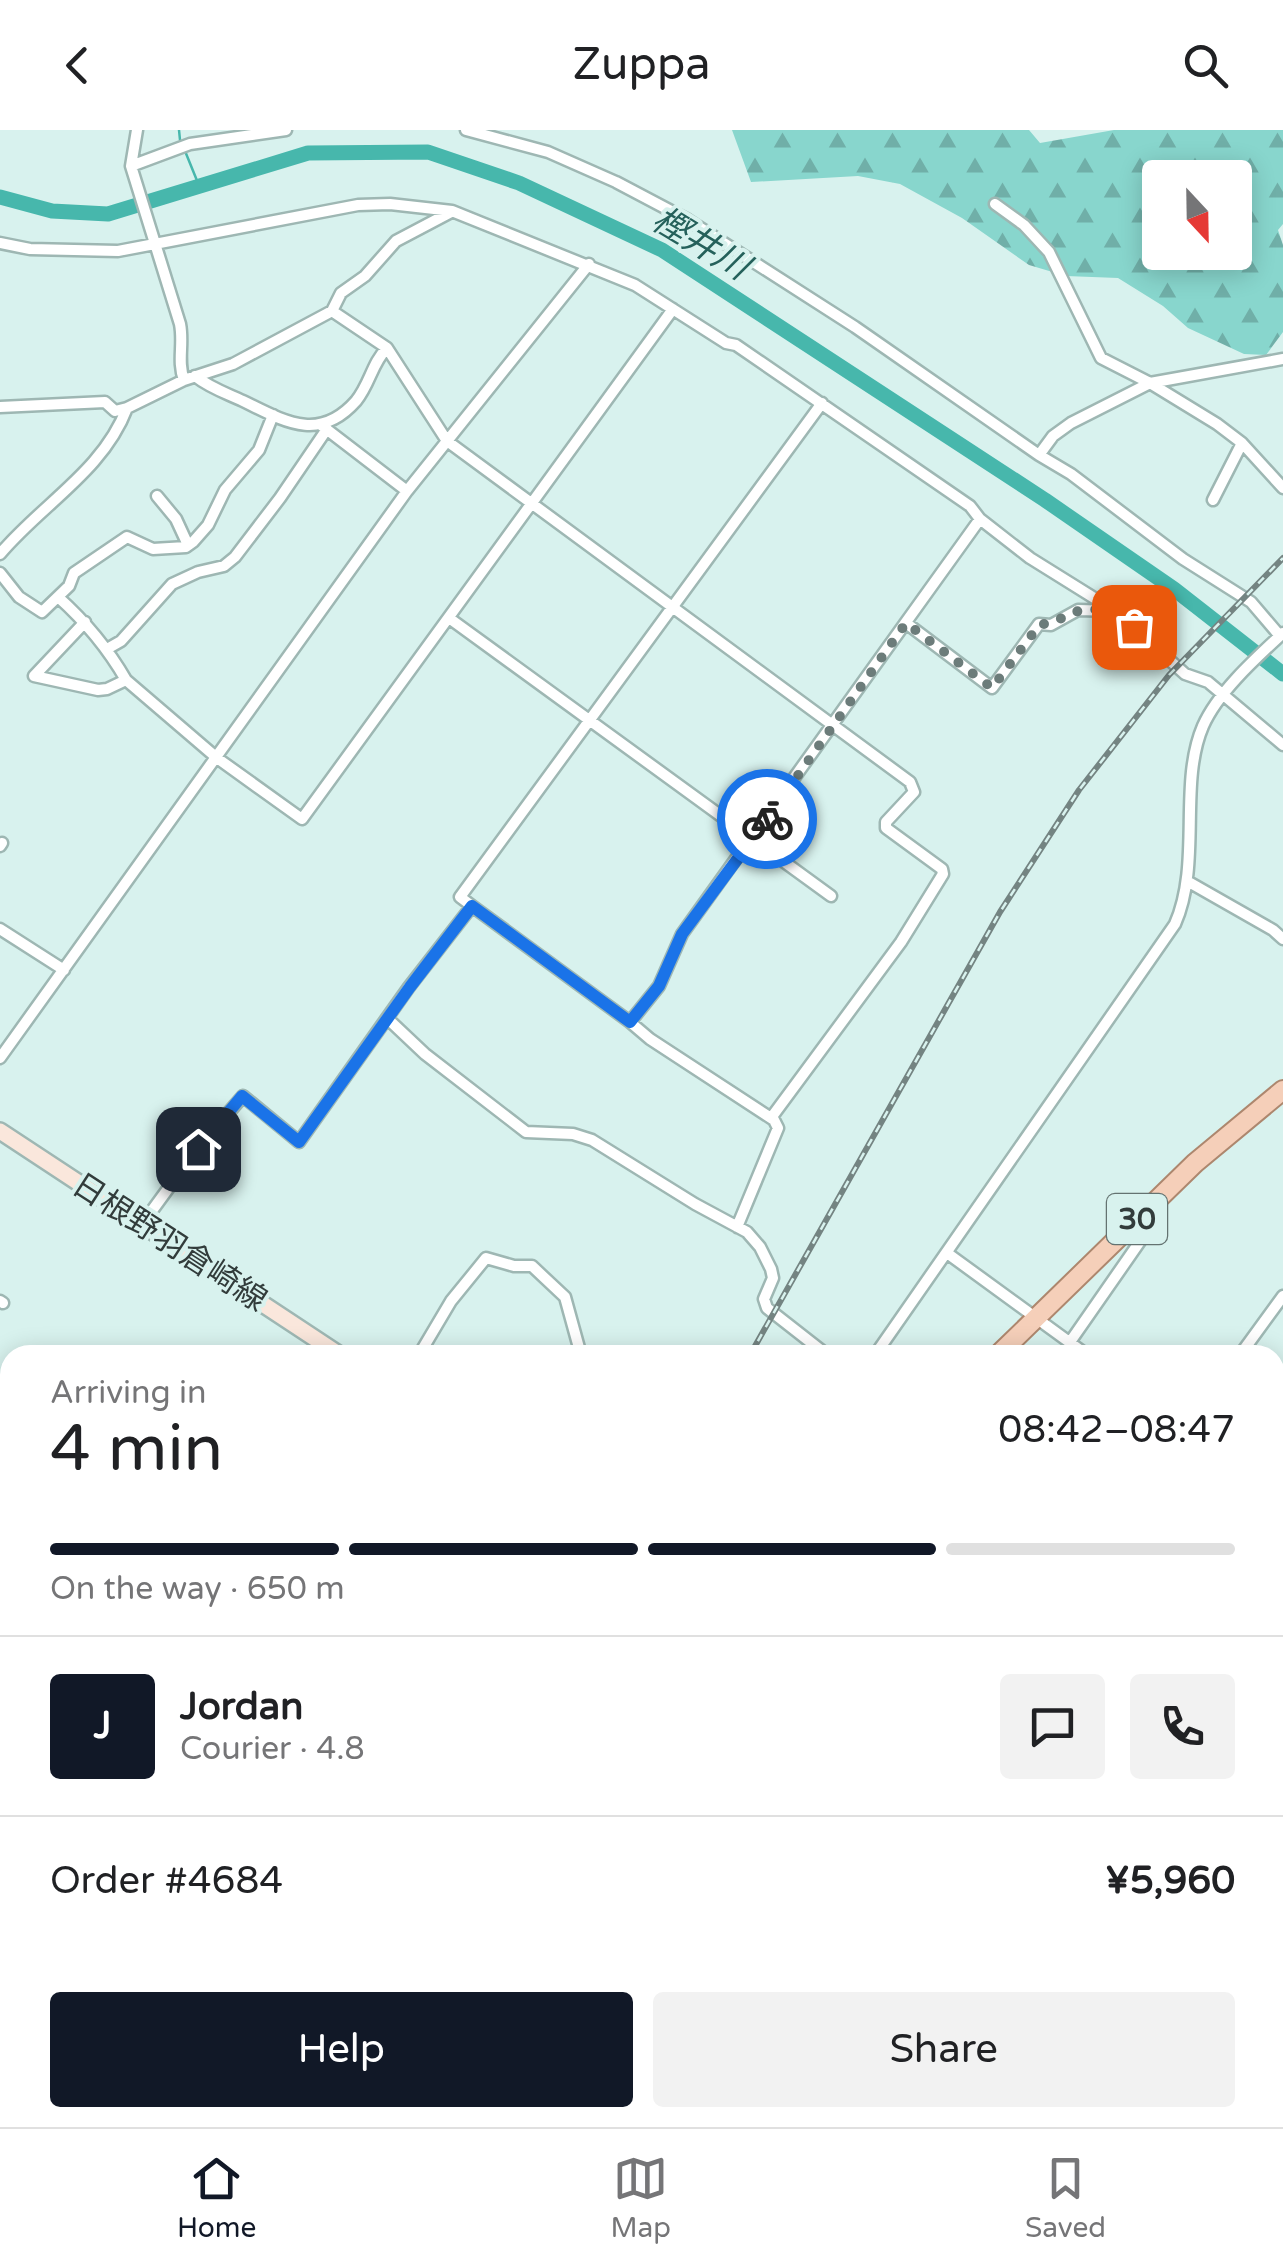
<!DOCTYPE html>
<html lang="en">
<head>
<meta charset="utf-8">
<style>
	:root { --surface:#fff; --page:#f2f2f2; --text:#202124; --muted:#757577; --line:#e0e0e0; --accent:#111827 }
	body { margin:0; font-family:"Varela Round","Noto Sans JP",sans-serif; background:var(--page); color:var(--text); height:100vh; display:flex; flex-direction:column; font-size:38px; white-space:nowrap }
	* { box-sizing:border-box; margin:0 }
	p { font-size:32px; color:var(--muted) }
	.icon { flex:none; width:55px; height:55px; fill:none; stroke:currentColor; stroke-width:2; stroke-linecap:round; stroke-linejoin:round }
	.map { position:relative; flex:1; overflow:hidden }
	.details { position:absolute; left:0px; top:1215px; width:1285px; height:782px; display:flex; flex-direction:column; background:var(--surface); border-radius:30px 30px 0 0; box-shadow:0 5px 25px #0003 }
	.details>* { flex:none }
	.needle { width:65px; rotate:158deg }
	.controls { position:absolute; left:1142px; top:30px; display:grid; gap:20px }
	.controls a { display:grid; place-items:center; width:110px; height:110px; border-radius:10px; background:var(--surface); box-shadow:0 5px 25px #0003; font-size:50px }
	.pin { position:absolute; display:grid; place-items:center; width:85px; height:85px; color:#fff; margin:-42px; border-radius:20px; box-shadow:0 5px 15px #0006 }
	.courier { position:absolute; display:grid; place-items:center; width:100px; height:100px; margin:-50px; border:8px solid #1a73e8; border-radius:50%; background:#fff; color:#222; box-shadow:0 2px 12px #0007 }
	.overview em { font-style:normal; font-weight:600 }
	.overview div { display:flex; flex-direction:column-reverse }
	.overview { display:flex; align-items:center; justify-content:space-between; height:170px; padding:0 50px }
	h1 { font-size:65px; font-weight:600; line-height:75px }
	.bar { display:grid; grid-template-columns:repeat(4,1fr); gap:15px 10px; align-content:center; height:120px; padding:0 50px }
	.bar i { height:12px; border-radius:8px; background:var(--line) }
	.bar .selected { background:var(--accent) }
	.bar p { grid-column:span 4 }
	.line { display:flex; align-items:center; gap:25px; padding:0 50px; border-top:2px solid var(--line) }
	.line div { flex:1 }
	.round { display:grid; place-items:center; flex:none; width:105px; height:105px; border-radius:10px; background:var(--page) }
	.action { display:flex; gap:20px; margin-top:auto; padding:20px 50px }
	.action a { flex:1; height:115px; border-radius:10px; background:var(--accent); color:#fff; font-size:40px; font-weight:600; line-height:115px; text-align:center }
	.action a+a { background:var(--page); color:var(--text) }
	header { display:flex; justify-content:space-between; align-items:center; height:130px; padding:0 50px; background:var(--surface); font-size:45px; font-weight:600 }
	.menu { display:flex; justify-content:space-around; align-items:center; height:140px; border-top:2px solid var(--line); background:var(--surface); font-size:28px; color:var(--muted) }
	.menu a { display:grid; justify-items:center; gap:5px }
	.menu .selected { color:var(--accent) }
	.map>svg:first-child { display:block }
</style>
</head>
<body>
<header><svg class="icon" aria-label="back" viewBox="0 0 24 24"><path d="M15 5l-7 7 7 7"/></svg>Zuppa<svg class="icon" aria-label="search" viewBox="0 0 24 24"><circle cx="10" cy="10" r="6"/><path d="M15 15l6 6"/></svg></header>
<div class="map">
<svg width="1283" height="1997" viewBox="0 0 1283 1997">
	<defs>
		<pattern id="forest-firs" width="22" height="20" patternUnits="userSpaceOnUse" patternTransform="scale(2.5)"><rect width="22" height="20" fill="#88d6cd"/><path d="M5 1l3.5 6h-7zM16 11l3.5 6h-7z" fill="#70afa8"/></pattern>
	</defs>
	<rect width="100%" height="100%" fill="#d8f2ee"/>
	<!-- built -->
	<path fill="#c4e8e3" d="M58 1988H164L159 1997H50Z"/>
	<!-- forest -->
	<path fill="url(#forest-firs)" fill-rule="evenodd" d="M732 0H1029L1040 13 1114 0H1283V94L1278 100 1283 115V202L1266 225 1244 224 1188 198 1163 176 1118 148 1066 146 1029 135 962 88 900 54 858 46 751 52ZM1160 48H1235V122H1160Z"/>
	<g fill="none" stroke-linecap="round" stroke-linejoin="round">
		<!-- stream -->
		<path stroke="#47b7ac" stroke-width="2.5" d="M179 0 180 10
			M185 21 200 58
			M0 1970 10 1983
			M12 1988 17 1997"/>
		<!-- river -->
		<path stroke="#47b7ac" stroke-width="15" d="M0 67 52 81 108 84 308 23 428 22 519 53 662 120 1045 370 1174 459 1283 544"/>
		<!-- street casing -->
		<g stroke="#9eb7b3" stroke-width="15">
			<path id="street" d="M137 0 131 36 180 194C184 214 177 231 184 250
				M466 0 548 22 616 52 688 90 855 197 1039 325 1071 344 1183 429 1251 472 1280 506
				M131 36 190 14 286 0
				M995 74 1024 95 1049 122 1101 228 1150 253 1217 294 1242 313 1283 358
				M0 113 30 119 118 121 358 75 390 74 452 81 635 155 726 213 736 215 970 376 980 389 1030 428 1115 481 1185 544 1208 552 1283 615
				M332 181 387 218 447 311 910 652 914 662 886 692V698L942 739 943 744 901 812 771 988
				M195 246C210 258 226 263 243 271 284 291 319 313 356 271 370 254 372 233 387 218
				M0 277 105 272 115 281 127 278
				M321 295 407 361
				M1039 325 1053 306 1071 293 1150 253 1283 229
				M157 366 176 389 188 415
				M1213 370 1242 313
				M0 424C42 374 103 341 127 278L184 250 233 234 332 181 341 163 365 146 396 111 451 82
				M0 443 19 467 42 482 69 456 74 443 127 407 153 419 186 417 193 412 208 395 225 360 259 320 273 285
				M58 467C86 492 107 517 126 550L107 559 98 560 34 546 85 492
				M449 488 831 766
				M906 493 992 558 1039 494 1051 495 1078 480 1114 481
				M107 519 121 511 172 454 198 442 224 436 235 427 280 368 327 299
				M126 550 217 628 302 689 673 179
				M0 716 2 713
				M1187 751 1273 800 1283 809
				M472 776 460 767 822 273
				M0 799 64 840
				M388 889 425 924 526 1002 573 1004 592 1010 695 1074 747 1102 760 1117 771 1139 773 1148 764 1169 767 1178 827 1225
				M630 892 650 909 774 990 778 998 737 1097
				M0 928 407 361 589 134
				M143 1093 197 1019 243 966 299 1012 409 857 472 776 630 892 659 856 682 804 980 389
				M947 1123 1087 1225
				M0 1171 3 1173
				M1070 1212 1159 1084 1156 1071
				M419 1225 451 1171 486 1128 514 1136H532L565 1167 581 1225
				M875 1225 1175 794C1202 733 1178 654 1203 596 1218 562 1256 528 1283 503
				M1240 1225 1283 1166
				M1275 1362 1283 1368
				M0 1401 10 1410
				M1275 1426 1283 1415
				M1275 1767H1283
				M1275 1864 1278 1874
				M0 1891 10 1892
				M458 1988 461 1997
				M540 1988 541 1997
				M676 1988V1997
				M879 1988 909 1991 922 1988
				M966 1988 971 1997
				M1051 1988 1053 1997
				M46 1997 54 1988
				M172 1997 177 1988
				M199 1997 229 1991
				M495 1997 524 1988"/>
		</g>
		<!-- secondary casing -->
		<g stroke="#9eb7b3" stroke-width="20">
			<path id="secondary" d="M0 1001 340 1225
				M1275 1645H1283
				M1174 1988 1177 1997"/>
		</g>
		<!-- primary casing -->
		<g stroke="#ad876e" stroke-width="22">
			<path id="primary" d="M998 1225 1195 1033 1283 960
				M336 1997 341 1988"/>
		</g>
		<!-- street -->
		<use href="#street" stroke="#fff" stroke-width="10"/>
		<!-- secondary -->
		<use href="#secondary" stroke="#fae7dc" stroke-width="15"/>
		<!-- primary -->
		<use href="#primary" stroke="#f5cfb9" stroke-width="18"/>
		<!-- rail casing -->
		<g stroke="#748482" stroke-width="6">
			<path id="rail" d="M750 1225 1000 782 1079 660 1169 545 1283 428
				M313 1997 319 1988"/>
		</g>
		<!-- rail -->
		<use href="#rail" stroke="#d8f2ee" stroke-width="2.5" stroke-dasharray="8" stroke-linecap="butt"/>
	</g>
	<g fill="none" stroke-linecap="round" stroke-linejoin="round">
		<!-- done -->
		<path stroke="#6c7c7a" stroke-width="10" stroke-dasharray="0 18" d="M767 689 906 493 992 558 1040 494C1056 495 1064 484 1079 481 1101 476 1118 483 1134 497"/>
		<!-- route -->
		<path stroke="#1a73e8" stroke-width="12" d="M198 1019 242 966 299 1012 410 857 472 776 630 892 659 856 682 804 767 689"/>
	</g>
	<g text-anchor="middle" stroke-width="8" stroke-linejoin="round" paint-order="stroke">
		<!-- shield labels -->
		<rect fill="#d8f2ee" stroke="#647371" stroke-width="2.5" x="1107" y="1064" width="60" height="50" rx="8"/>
		<g font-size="30" font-weight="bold" fill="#323c3b">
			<text x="1137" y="1099">30</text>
		</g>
		<!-- street labels -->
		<g font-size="32" fill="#323c3b" stroke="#d8f2ee">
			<text transform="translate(170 1112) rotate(33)" y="11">日根野羽倉崎線</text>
		</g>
		<!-- water labels -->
		<g font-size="35" font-style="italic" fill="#25615b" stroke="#d8f2ee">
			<text transform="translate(701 113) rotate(31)" y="12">樫井川</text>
		</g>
	</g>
</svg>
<div class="controls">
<a><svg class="needle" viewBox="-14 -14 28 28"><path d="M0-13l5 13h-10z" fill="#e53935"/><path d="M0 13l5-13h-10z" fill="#757577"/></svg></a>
</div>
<div class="pin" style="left:1134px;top:497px;background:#ea580c"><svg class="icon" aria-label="bag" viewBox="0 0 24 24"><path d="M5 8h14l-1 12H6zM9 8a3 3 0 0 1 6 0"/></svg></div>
<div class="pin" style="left:198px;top:1019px;background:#1f2937"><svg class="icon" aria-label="home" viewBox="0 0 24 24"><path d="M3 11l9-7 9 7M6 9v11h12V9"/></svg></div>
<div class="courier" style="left:767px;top:689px"><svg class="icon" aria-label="bike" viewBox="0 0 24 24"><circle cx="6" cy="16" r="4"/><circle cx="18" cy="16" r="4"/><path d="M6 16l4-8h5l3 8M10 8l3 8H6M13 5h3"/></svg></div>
<section class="details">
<div class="overview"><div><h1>4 min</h1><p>Arriving in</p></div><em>08:42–08:47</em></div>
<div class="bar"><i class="selected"></i><i class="selected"></i><i class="selected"></i><i></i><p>On the way · 650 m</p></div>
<div class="line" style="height:180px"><b class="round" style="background:var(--accent);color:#fff">J</b><div><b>Jordan</b><p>Courier · 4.8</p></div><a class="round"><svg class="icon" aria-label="chat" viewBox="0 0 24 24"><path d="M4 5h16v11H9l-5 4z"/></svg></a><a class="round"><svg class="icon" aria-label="phone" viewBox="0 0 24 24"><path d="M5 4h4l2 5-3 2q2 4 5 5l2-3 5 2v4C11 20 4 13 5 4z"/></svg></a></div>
<div class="line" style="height:130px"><div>Order #4684</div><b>¥5,960</b></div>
<div class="action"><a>Help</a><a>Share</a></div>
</section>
</div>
<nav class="menu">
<a class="selected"><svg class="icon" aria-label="home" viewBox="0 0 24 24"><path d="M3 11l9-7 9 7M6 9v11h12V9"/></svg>Home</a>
<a><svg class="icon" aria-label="map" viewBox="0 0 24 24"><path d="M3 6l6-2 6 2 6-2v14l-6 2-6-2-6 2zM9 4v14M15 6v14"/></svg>Map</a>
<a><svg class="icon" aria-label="saved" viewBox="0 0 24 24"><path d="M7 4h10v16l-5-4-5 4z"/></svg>Saved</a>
</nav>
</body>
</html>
